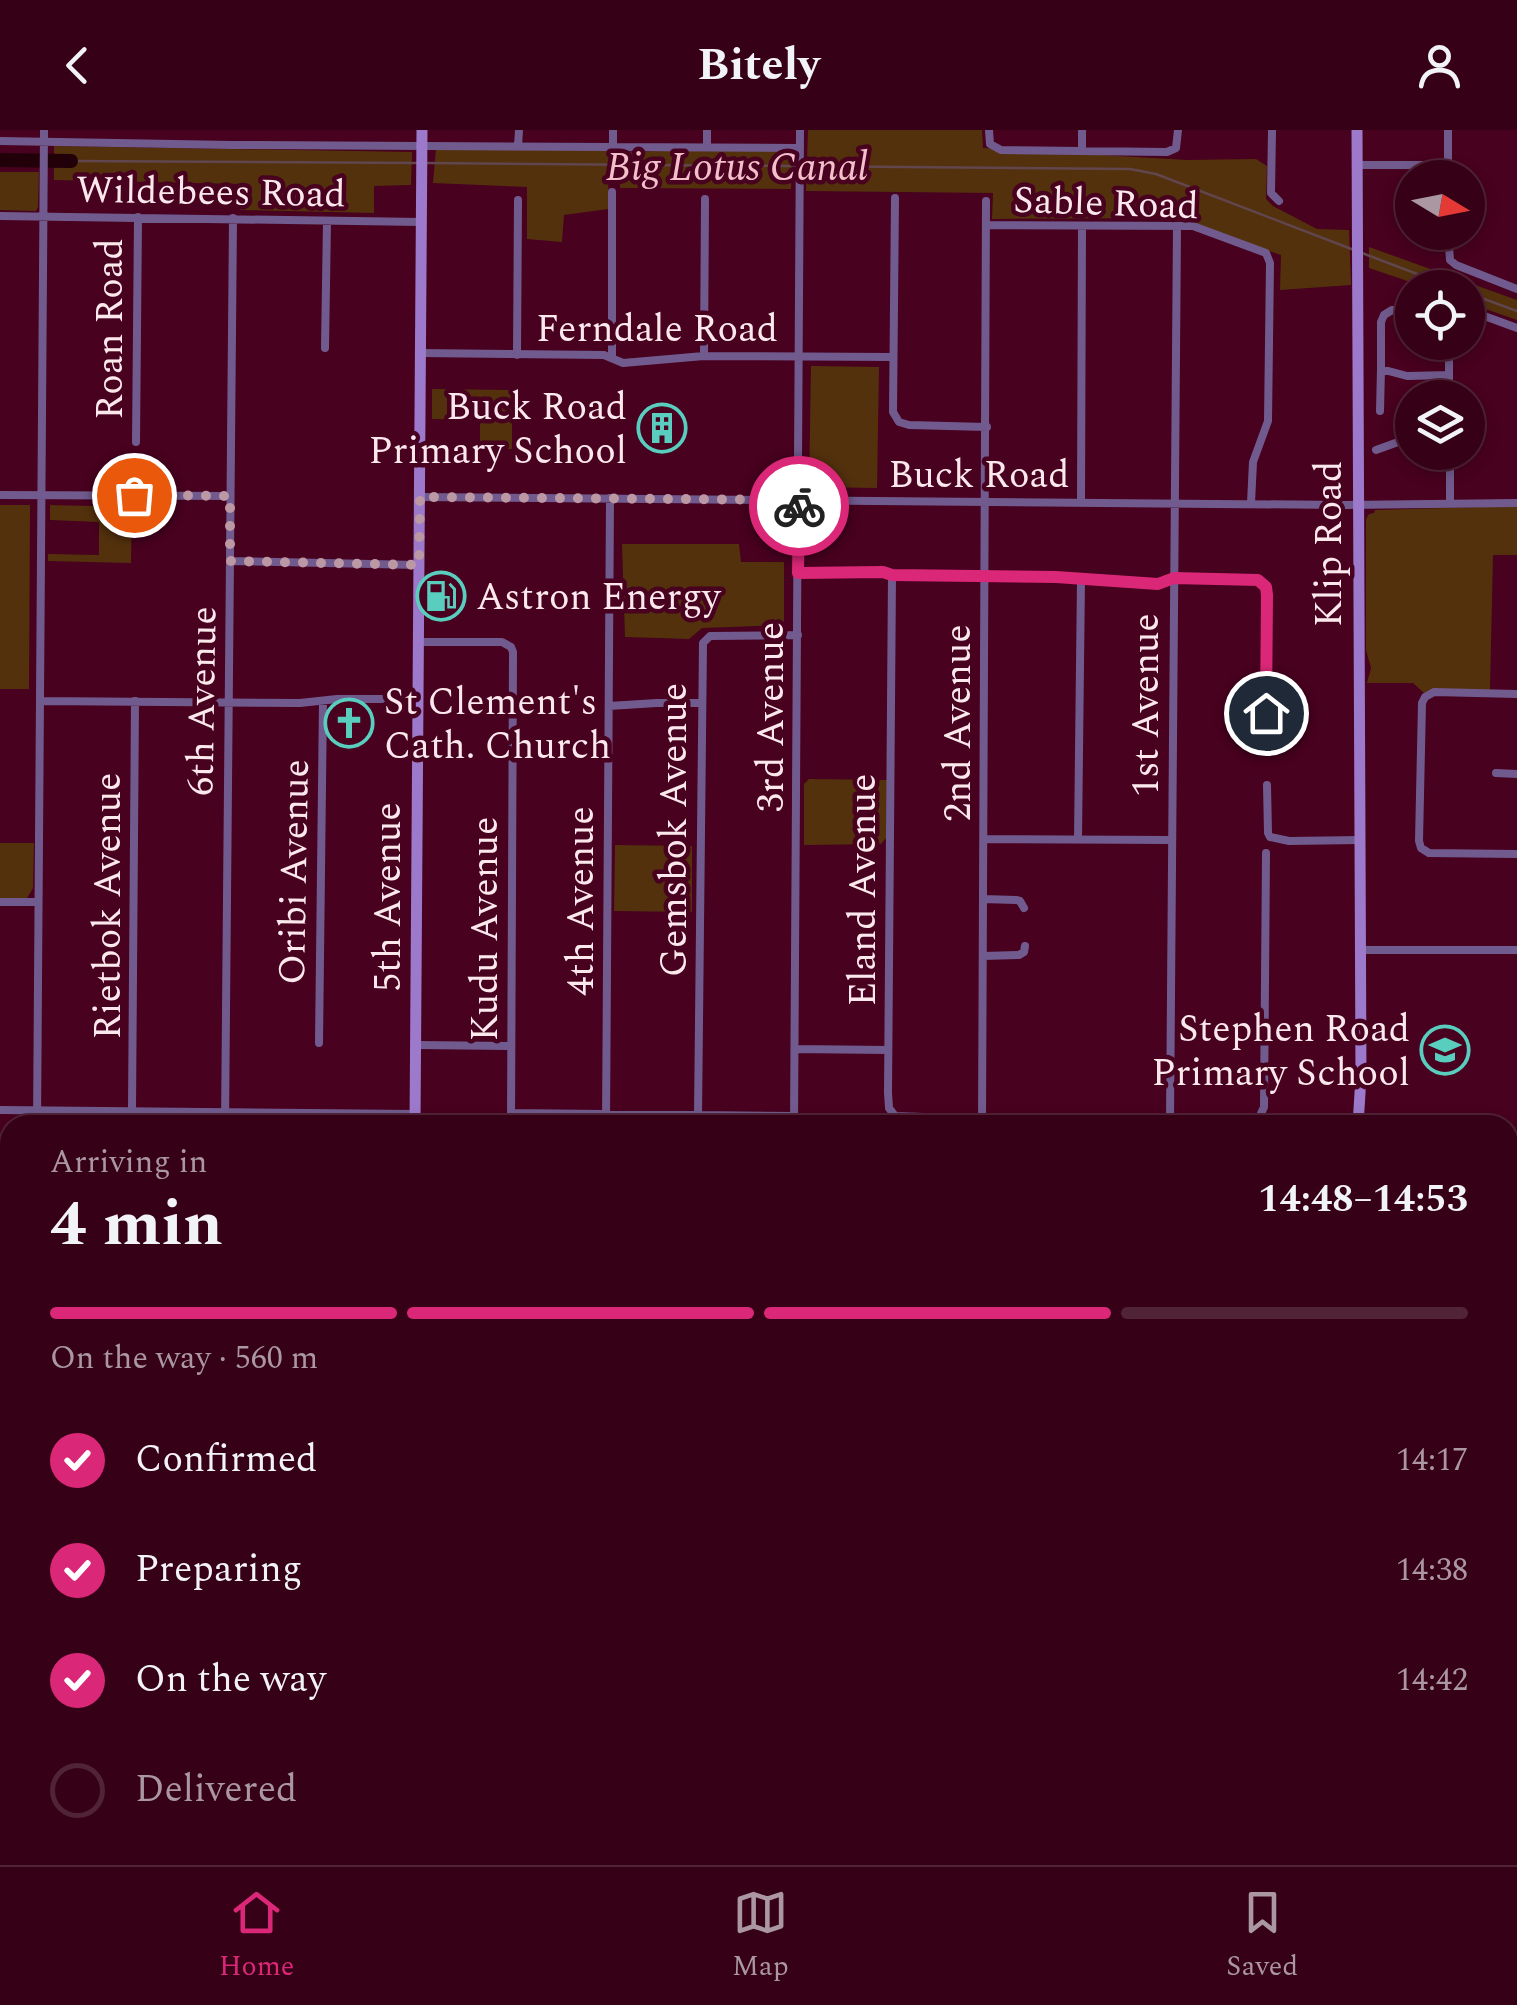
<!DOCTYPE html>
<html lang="en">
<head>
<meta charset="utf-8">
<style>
	:root { --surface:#360117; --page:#3d0b20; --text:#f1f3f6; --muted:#aa97a1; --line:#502336; --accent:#db2777 }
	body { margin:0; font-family:Spectral,serif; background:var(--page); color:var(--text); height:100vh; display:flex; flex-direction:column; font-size:38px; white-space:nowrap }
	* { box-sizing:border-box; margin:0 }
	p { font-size:32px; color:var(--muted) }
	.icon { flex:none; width:55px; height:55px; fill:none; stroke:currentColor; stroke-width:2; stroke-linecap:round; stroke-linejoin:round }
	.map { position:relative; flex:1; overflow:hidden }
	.side { position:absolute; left:0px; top:985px; width:1518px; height:750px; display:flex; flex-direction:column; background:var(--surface); border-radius:30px 30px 0 0; box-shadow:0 5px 15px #0003,0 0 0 2px var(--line) }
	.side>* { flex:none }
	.needle { width:65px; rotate:100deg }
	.buttons { position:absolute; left:1395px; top:30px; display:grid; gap:20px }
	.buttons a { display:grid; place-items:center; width:90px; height:90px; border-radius:50%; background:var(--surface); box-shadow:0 5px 15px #0003,0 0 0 2px var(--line); font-size:50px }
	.pin { position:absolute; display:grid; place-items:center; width:85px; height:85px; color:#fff; margin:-42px; border:5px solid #fff; border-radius:50%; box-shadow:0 2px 10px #0007 }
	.courier { position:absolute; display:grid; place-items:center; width:100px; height:100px; margin:-50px; border:8px solid #db2777; border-radius:50%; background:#fff; color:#222; box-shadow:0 2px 12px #0007 }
	.head em { font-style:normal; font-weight:700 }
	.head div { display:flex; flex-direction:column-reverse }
	.head { display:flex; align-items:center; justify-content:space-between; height:170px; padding:0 50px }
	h1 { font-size:65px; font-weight:700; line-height:75px }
	.bar { display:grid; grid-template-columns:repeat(4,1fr); gap:15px 10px; align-content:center; height:120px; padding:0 50px }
	.bar i { height:12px; border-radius:8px; background:var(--line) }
	.bar .current { background:var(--accent) }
	.bar p { grid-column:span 4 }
	ol { padding:0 50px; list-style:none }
	li { display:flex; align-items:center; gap:30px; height:110px }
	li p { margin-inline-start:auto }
	li .icon { padding:10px; border-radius:50%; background:var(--accent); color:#fff; stroke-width:4 }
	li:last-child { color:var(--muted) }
	li i { width:55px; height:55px; border:5px solid var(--line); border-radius:50% }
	header { display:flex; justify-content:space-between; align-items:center; height:130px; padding:0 50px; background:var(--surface); font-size:45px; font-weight:700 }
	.dock { display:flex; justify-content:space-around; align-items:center; height:140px; border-top:2px solid var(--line); background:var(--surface); font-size:28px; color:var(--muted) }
	.dock a { display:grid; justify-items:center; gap:5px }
	.dock .current { color:var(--accent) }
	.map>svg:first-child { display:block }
</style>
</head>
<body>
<header><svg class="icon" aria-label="back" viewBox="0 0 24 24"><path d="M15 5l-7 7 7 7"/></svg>Bitely<svg class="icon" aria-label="person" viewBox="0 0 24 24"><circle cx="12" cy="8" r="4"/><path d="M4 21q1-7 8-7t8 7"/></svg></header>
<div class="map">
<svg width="1517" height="1735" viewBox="0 0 1517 1735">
	<rect width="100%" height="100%" fill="#48011f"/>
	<!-- green -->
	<path fill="#53310d" d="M808 0H982L983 18 1187 30 1256 29 1267 36 1266 69 1273 76 1317 99 1349 100 1351 155 1280 160 1281 125 1171 88 992 89 993 63 806 61Z
		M54 16 412 22 411 55 374 56V83L240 80V54L54 50Z
		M793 18 791 59 620 58 621 22Z
		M436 19 609 20 608 79 564 85 562 112 527 109V57L433 53Z
		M0 42H39L38 77 36 81 0 80Z
		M1369 117 1517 170V190L1468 173V158L1425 157 1369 138Z
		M811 236 879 237 877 358 809 357Z
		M432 259 512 260V319H480V290L432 289Z
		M0 375H30L29 559H0Z
		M50 375 132 377 131 433 48 431V424L99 425V392L50 390Z
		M1517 376V425H1493L1490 560 1434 559 1424 563 1413 553H1367L1371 538 1366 520V389L1369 384 1374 383 1375 380Z
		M739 414 741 432H784V495L702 498 689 509 625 507 622 414Z
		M809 649 887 650 886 708 881 714 804 715V654Z
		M0 713H34L33 758 27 768H0Z
		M615 715 692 716V782L614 781Z"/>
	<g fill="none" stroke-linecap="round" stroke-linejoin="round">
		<!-- stream -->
		<path stroke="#62464d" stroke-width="2.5" d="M71 31 419 33
			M427 33 1130 39 1156 44 1354 120
			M1362 123 1454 158
			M1468 163 1517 181"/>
		<!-- river -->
		<path stroke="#210009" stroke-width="14" d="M0 30 71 31"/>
		<!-- street -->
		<path stroke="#715b8e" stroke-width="8" d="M989 0 990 14 1001 20 1167 22 1176 18 1178 0
			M1272 0 1271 63 1279 71
			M1448 0V48
			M0 11 233 15 800 18
			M518 16 519 0
			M613 16V0
			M707 17V0
			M1082 21V0
			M1357 35H1448
			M895 68 893 282 899 292 909 295 987 297
			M0 86 421 92
			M987 95 1193 96 1266 123 1270 133 1268 291 1253 332 1251 373
			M1448 102 1450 130 1456 135 1517 159
			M1468 180 1517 198
			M1412 185 1392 180 1384 185 1381 192V239L1407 246 1449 245
			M1449 212V268
			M325 218 327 91
			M420 223 604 225 623 233 704 226 893 227
			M517 225 518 70
			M704 226 705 69
			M612 227V62
			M1380 281 1381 239
			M136 312 138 87
			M1376 320 1412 307
			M1450 322V373
			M0 365 230 366
			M420 367 1344 375 1517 373
			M1081 372 1082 96
			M230 431 419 435
			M798 443 883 442 892 445 1056 447 1158 454 1174 449 1258 450 1264 453 1267 461 1265 583
			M892 445 888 963 889 978 895 986 982 989 1248 991 1259 988 1264 977 1266 723
			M418 512H502L511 517 513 522 511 995
			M1517 564 1434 562 1425 567 1422 573 1419 711 1421 718 1429 723 1517 724
			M40 571 300 573 337 569H419
			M609 576 657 573H701
			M1496 643 1517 644
			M1267 655 1268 703 1270 707 1289 711 1360 710
			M984 709 1172 710
			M1078 709 1081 449
			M983 769 1016 770 1020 771 1024 778
			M0 772H38
			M1360 820H1517
			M983 826 1019 825 1024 822 1025 816
			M319 913 323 571
			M416 915 510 916
			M795 919 888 920
			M0 980 415 984
			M132 981 135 571
			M511 983 794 986
			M698 986 703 513 710 506 798 505
			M1170 992 1177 96
			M37 995 44 0
			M225 995 233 88
			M606 995 610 368
			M794 995 800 0
			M982 995 986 71
			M0 1062H10
			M1508 1065 1517 1064
			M0 1488H10
			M1363 1725V1735
			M409 1735 410 1725
			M879 1735V1725"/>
		<!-- secondary -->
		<path stroke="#9c79ca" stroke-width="11" d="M1357 0 1361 947 1358 995
			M415 995 422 0"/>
		<!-- primary -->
		<path stroke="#be90f9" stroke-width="12" d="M0 1089H10
			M1508 1091 1517 1090
			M0 1118H10
			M1508 1118H1517"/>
	</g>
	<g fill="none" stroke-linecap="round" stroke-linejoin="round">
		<!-- done -->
		<path stroke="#bc97a4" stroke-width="10" stroke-dasharray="0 18" d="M134 365 230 366V431L419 435 420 367 799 370V376"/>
		<!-- route -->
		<path stroke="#db2777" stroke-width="12" d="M799 376 798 443 883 442 892 445 1056 447 1158 454 1174 448 1258 450 1266 457 1267 465 1266 583"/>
	</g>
	<!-- icons -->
	<defs>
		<g id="building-ring" transform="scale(2.5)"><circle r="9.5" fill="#48011f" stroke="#59cebe" stroke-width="1.5"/><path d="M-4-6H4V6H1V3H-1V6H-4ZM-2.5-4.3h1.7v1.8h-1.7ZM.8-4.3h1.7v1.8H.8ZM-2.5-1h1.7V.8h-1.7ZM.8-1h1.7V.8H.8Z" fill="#59cebe"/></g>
		<g id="fuel-ring" transform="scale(2.5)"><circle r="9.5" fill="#48011f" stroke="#59cebe" stroke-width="1.5"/><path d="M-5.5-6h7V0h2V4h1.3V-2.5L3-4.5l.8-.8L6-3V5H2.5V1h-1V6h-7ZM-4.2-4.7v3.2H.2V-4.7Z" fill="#59cebe"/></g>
		<g id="church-ring" transform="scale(2.5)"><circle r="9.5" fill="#48011f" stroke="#59cebe" stroke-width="1.5"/><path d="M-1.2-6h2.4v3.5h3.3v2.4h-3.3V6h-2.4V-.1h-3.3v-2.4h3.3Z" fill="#59cebe"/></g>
		<g id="school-ring" transform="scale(2.5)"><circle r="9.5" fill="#48011f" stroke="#59cebe" stroke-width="1.5"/><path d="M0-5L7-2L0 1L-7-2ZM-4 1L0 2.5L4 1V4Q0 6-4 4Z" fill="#59cebe"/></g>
	</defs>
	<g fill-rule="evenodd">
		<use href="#building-ring" x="662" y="298"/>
		<use href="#fuel-ring" x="441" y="466"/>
		<use href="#church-ring" x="349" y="593"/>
		<use href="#school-ring" x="1445" y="920"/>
	</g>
	<g text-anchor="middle" stroke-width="9" stroke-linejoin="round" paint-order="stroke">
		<!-- street labels -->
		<g font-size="38" fill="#fae8ec" stroke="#48011f">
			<text transform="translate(211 61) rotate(1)" y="13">Wildebees Road</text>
			<text transform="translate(1106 72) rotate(2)" y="13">Sable Road</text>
			<text x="657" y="211">Ferndale Road</text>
			<text transform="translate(109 199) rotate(-90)" y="13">Roan Road</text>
			<text x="979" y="357">Buck Road</text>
			<text transform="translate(1328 414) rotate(-90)" y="13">Klip Road</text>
			<text transform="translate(201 571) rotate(-89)" y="13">6th Avenue</text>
			<text transform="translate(1145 575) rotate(-90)" y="13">1st Avenue</text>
			<text transform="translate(770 587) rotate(-90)" y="13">3rd Avenue</text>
			<text transform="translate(957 593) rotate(-90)" y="13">2nd Avenue</text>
			<text transform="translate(673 700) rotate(-90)" y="13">Gemsbok Avenue</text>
			<text transform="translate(293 742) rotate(-89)" y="13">Oribi Avenue</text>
			<text transform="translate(862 760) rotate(-90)" y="13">Eland Avenue</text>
			<text transform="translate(387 767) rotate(-90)" y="13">5th Avenue</text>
			<text transform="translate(580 771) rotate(-90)" y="13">4th Avenue</text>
			<text transform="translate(107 776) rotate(-90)" y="13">Rietbok Avenue</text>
			<text transform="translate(484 799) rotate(-90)" y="13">Kudu Avenue</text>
		</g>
		<!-- poi labels -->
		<g font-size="38" fill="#fae8ec" stroke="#48011f" text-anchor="end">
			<text x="627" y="289">Buck Road<tspan x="627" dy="44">Primary School</tspan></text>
			<text x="476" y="479" text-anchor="start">Astron Energy</text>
			<text x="384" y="584" text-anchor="start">St Clement's<tspan x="384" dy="44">Cath. Church</tspan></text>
			<text x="1410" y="911">Stephen Road<tspan x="1410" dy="44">Primary School</tspan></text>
		</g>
		<!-- water labels -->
		<g font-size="40" font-style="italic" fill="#f2bfcb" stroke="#48011f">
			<text x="737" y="50">Big Lotus Canal</text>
		</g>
	</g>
</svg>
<div class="buttons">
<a><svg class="needle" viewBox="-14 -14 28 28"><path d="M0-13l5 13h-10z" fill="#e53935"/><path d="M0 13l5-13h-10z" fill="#aa97a1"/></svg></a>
<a><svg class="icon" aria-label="locate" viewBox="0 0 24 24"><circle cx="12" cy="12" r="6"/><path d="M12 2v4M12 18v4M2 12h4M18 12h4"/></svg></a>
<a><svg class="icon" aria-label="layers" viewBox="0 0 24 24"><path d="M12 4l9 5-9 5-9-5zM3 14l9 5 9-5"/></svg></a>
</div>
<div class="pin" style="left:134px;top:365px;background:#ea580c"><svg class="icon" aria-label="bag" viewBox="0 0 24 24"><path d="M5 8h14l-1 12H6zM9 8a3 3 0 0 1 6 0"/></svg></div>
<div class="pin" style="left:1266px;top:583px;background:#1f2937"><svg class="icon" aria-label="home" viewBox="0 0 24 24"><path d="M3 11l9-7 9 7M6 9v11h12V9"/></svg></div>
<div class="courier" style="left:799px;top:376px"><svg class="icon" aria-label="bike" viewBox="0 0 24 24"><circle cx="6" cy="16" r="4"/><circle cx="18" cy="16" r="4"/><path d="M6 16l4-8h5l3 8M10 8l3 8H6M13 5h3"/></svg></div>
<section class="side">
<div class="head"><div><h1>4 min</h1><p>Arriving in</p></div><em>14:48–14:53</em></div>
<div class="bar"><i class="current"></i><i class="current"></i><i class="current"></i><i></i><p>On the way · 560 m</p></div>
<ol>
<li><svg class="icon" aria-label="check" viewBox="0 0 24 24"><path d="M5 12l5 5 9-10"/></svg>Confirmed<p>14:17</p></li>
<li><svg class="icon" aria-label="check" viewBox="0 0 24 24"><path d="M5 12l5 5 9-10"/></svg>Preparing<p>14:38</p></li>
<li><svg class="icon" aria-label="check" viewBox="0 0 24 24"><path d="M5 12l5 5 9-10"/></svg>On the way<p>14:42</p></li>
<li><i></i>Delivered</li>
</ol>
</section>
</div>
<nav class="dock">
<a class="current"><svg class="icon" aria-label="home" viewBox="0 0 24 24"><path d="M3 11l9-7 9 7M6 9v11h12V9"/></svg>Home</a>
<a><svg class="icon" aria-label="map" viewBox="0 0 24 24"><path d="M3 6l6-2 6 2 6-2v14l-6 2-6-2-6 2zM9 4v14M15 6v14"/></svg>Map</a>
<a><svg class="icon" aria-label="saved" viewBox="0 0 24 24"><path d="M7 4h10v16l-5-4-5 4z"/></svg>Saved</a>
</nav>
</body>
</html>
